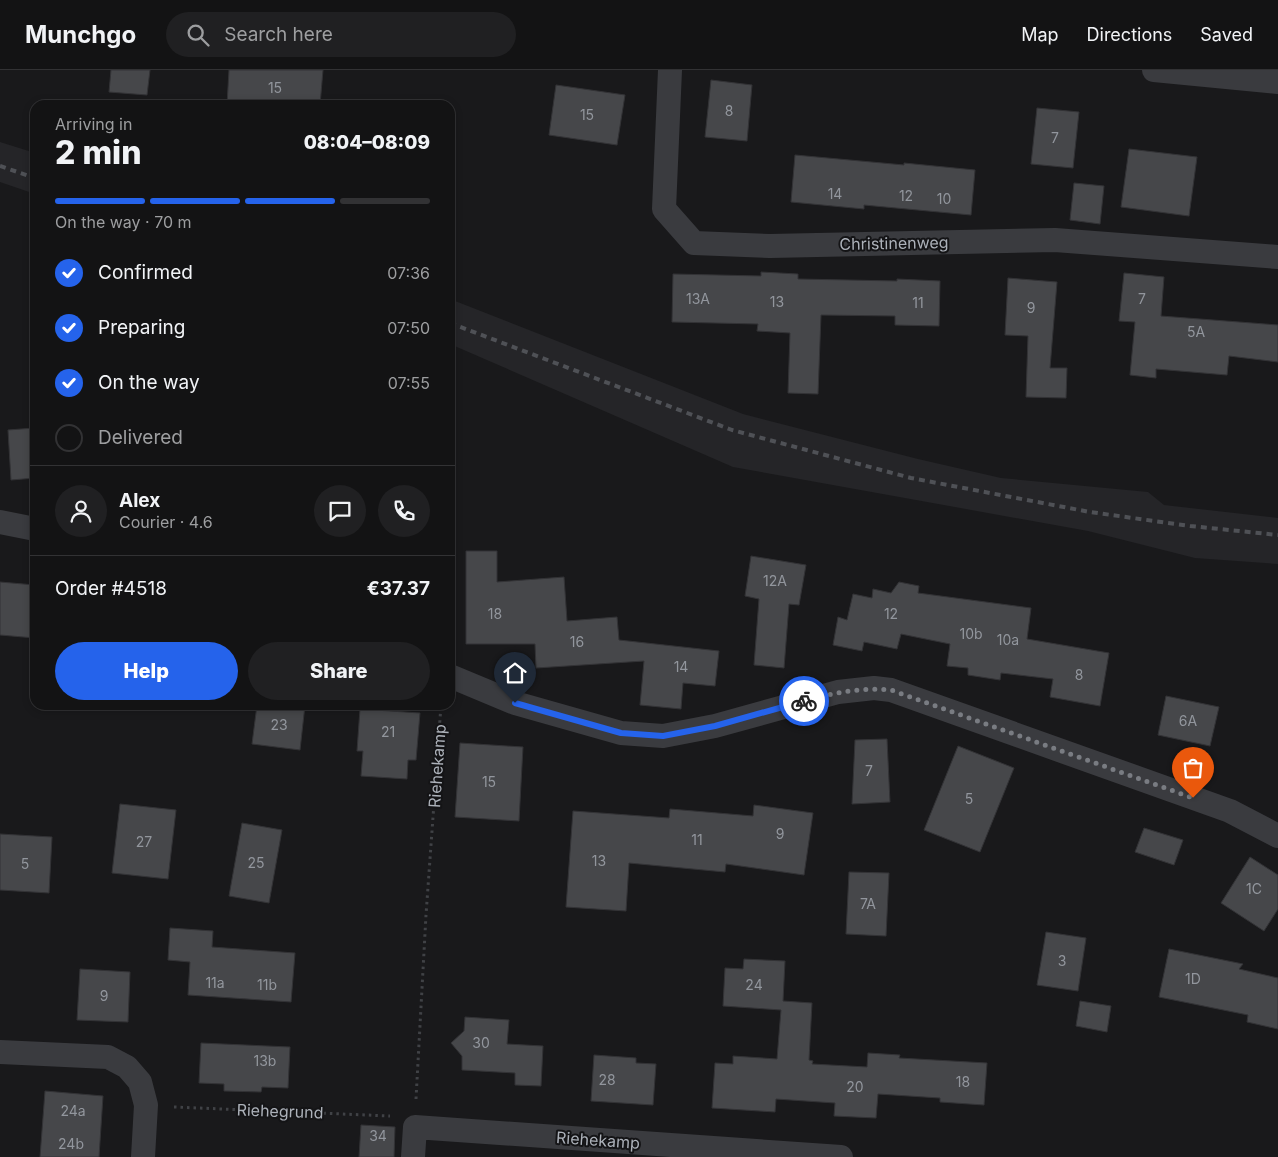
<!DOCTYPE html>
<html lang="en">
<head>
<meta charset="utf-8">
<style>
	:root { --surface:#131314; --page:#202022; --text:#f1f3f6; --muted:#9d9ea0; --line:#323234; --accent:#2563eb }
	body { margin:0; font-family:Inter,sans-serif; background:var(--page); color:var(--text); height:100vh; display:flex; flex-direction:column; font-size:19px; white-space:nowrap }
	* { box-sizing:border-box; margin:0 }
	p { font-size:16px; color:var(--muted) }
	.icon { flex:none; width:28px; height:28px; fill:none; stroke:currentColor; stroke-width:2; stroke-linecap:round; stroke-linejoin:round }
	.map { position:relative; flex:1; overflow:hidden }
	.details { position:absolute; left:30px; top:30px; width:425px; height:610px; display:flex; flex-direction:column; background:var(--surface); border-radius:15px; box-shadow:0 2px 8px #0003,0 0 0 1px var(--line) }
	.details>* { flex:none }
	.pin { position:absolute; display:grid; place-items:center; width:42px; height:42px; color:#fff; margin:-51px -21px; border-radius:50% 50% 50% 0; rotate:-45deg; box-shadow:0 0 5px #0007 }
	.pin .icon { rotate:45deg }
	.courier { position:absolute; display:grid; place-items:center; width:50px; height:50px; margin:-25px; border:4px solid #2563eb; border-radius:50%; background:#fff; color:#222; box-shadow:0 1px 6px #0007 }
	.headline em { font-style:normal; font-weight:800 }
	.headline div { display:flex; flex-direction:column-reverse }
	.headline { display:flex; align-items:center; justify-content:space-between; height:85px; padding:0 25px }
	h1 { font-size:32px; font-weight:800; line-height:38px }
	.bar { display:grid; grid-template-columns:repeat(4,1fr); gap:8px 5px; align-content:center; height:60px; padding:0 25px }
	.bar i { height:6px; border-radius:4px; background:var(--line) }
	.bar .current { background:var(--accent) }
	.bar p { grid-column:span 4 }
	.line { display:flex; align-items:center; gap:12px; padding:0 25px; border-top:1px solid var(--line) }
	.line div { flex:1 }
	.round { display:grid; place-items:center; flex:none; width:52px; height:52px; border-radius:26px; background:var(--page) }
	ol { padding:0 25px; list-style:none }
	li { display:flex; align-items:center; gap:15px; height:55px }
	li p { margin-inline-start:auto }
	li .icon { padding:5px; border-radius:50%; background:var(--accent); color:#fff; stroke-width:4 }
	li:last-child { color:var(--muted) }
	li i { width:28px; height:28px; border:2px solid var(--line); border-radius:50% }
	.primary-button { display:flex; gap:10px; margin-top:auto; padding:10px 25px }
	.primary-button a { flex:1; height:58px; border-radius:30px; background:var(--accent); color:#fff; font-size:20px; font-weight:800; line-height:58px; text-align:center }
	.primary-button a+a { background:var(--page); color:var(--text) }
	header { display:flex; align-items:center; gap:30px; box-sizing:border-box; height:70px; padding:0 25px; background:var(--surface); border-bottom:1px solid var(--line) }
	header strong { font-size:24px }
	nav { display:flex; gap:28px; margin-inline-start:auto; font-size:18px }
	.search { width:350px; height:45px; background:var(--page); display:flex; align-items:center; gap:12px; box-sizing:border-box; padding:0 18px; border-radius:28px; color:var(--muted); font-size:19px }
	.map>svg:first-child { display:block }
</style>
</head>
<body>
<header>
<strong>Munchgo</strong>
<div class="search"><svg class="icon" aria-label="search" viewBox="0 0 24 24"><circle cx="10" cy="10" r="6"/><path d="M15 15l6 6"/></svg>Search here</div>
<nav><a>Map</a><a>Directions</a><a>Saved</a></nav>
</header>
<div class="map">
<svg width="1278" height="1087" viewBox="0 0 1278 1087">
	<rect width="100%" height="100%" fill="#19191b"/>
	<!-- built -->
	<path fill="#252528" d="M0 72 35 83V124L0 112Z
		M450 229 743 344 918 389 1001 408 1148 422 1164 435 1278 448V494L1195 488 1088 461 733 397 450 274Z"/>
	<!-- building -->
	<path fill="#46474a" stroke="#333336" d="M111 0H150L147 25 109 22Z
		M229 0H323L320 35H227Z
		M711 10 752 15 747 71 705 67Z
		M556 15 625 25 617 75 549 65Z
		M1037 38 1079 42 1073 98 1031 94Z
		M1129 79 1197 87 1189 146 1121 137Z
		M795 85 904 95V93L975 100 971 145 864 135V139L791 132Z
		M1074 113 1104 116 1100 154 1070 150Z
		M761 202 798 204V209L897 211V209L940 211 939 256 895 255V246L821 245 818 324 788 323 790 263 757 261 758 254 672 252 673 204 761 206Z
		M1124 203 1164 207 1161 246 1278 255V292L1229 286 1227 305 1156 299V308L1130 305 1135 252 1119 251Z
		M1008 208 1057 212 1050 298H1067L1066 328 1026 327 1028 266 1005 265Z
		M35 358V408L11 410 8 360Z
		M466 481H497V512L564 507 567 551 617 547 619 570 719 581 715 616 683 613 681 639 640 635 644 591 536 598 535 574H466Z
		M751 486 806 495 799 535 789 534 784 598 754 595 759 529 745 526Z
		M0 512 35 515V568L0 565Z
		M899 512 919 516 918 523 1031 538 1027 569 1109 583 1100 636 1050 627 1053 609 1001 603 1000 610 968 605V598L947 596 950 574 901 564 897 579 864 572 862 581 833 575 838 547 847 550 853 524 872 528 873 519 891 523Z
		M1166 626 1219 637 1210 676 1158 665Z
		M257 635H305L300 680 252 674Z
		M360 639 420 643 416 690H408L407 709 361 706 363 681H357Z
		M887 669 890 732 852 734 855 670Z
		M460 673 523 677 519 751 455 747Z
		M958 676 1014 698 980 782 924 760Z
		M120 734 176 740 168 809 112 803Z
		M754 735 813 743 804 805 726 794 725 802 629 793 626 841 566 837 573 741 669 748 670 739 753 746Z
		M242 753 282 760 269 833 229 826Z
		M1144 758 1183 770 1174 795 1135 782Z
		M0 764 52 767 49 823 0 820Z
		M1250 787 1278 805V839L1264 861 1221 833Z
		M849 802 889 803 886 866 846 864Z
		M170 858 213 861 212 877 295 883 291 932 188 925 190 892 168 890Z
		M1046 862 1086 868 1078 921 1037 915Z
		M1169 879 1243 894 1239 899 1278 908V959L1247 952 1248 945 1159 927Z
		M744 889 785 891 783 931 812 933 809 990 813 991 812 994 867 997 868 983 900 985 899 988 987 993 984 1035 940 1032V1028L878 1024 876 1048 834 1046 835 1033 776 1029 775 1042 712 1038 715 993 733 994V986L777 989 781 940 723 936 725 898 743 899Z
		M80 899 130 902 128 952 77 950Z
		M1080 931 1111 936 1107 962 1076 956Z
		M465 947 509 950 507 974 543 976 541 1016 515 1015V1003L462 1000V986L451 973 464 961Z
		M201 973 290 977 288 1018 262 1017 261 1022 224 1021V1014L199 1013Z
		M594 985 636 988V993L656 994 653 1035 591 1031Z
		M45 1021 103 1026 99 1087H40Z
		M361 1055 395 1057 394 1087H359Z"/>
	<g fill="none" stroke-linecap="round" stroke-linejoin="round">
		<!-- path -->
		<path stroke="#404246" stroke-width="3" stroke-dasharray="2.5 4" stroke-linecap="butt" d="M416 1029 426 845 441 635
			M174 1037 390 1046"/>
		<!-- street -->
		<path stroke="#3a3b3f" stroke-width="24" d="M670 0 664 139 694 173 770 176 1055 170 1278 187
			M1154 0 1278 12
			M0 452 35 459
			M450 606 515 633 621 663 663 666 715 656 838 622 874 618 891 620 1230 741 1278 766
			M0 982 108 987 127 997 140 1012 146 1035 143 1087
			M413 1087 415 1057 841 1087"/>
		<!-- rail -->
		<path stroke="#4f5156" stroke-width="4" stroke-dasharray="6 5" stroke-linecap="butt" d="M0 96 35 108
			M450 253 732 360 911 408 1090 442 1190 456 1278 465"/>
	</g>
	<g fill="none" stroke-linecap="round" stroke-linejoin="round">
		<!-- done -->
		<path stroke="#797c82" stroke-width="5" stroke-dasharray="0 9" d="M804 631C833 623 861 617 891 620L1193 728"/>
		<!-- route -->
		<path stroke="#2563eb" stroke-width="6" d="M515 633 621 663 663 666 715 656 804 631"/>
	</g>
	<g text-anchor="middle" stroke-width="4" stroke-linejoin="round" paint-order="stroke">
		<!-- number labels -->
		<g font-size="14" fill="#92969d">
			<text x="275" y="23">15</text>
			<text x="729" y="46">8</text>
			<text x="587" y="50">15</text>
			<text x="1055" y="73">7</text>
			<text x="835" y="129">14</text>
			<text x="906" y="131">12</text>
			<text x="944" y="134">10</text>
			<text x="698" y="234">13A</text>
			<text x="1142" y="234">7</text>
			<text x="777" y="237">13</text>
			<text x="918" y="238">11</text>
			<text x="1031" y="243">9</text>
			<text x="1196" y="267">5A</text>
			<text x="775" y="516">12A</text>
			<text x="495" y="549">18</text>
			<text x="891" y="549">12</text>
			<text x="971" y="569">10b</text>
			<text x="1008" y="575">10a</text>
			<text x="577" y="577">16</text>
			<text x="681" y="602">14</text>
			<text x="1079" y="610">8</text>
			<text x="1188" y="656">6A</text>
			<text x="279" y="660">23</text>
			<text x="388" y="667">21</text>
			<text x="869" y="706">7</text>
			<text x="489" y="717">15</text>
			<text x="969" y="734">5</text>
			<text x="780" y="769">9</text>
			<text x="697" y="775">11</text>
			<text x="144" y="777">27</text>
			<text x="599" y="796">13</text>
			<text x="256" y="798">25</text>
			<text x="25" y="799">5</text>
			<text x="1254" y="824">1C</text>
			<text x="868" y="839">7A</text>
			<text x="1062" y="896">3</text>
			<text x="1193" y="914">1D</text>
			<text x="215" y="918">11a</text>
			<text x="267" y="920">11b</text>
			<text x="754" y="920">24</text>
			<text x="104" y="931">9</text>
			<text x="481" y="978">30</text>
			<text x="265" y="996">13b</text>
			<text x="607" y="1015">28</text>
			<text x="963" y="1017">18</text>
			<text x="855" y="1022">20</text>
			<text x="73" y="1046">24a</text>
			<text x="378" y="1071">34</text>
			<text x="71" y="1079">24b</text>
		</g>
		<!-- street labels -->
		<g font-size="16" fill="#acb1b9" stroke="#141416">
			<text transform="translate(894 173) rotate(-1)" y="6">Christinenweg</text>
			<text transform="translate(437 696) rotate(-86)" y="6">Riehekamp</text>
			<text transform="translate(280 1041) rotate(2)" y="6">Riehegrund</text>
			<text transform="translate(598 1070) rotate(4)" y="6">Riehekamp</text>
		</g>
	</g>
</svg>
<div class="pin" style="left:1193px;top:728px;background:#ea580c"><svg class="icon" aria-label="bag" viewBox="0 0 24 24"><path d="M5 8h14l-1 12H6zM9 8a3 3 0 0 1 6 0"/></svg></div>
<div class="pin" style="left:515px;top:633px;background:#1f2937"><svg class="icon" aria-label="home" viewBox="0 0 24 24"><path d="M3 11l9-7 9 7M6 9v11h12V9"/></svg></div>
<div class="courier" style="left:804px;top:631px"><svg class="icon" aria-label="bike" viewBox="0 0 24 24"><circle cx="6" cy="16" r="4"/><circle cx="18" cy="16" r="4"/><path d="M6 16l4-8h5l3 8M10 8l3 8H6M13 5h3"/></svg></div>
<section class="details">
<div class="headline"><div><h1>2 min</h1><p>Arriving in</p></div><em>08:04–08:09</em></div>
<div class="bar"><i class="current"></i><i class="current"></i><i class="current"></i><i></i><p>On the way · 70 m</p></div>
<ol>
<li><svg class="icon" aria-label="check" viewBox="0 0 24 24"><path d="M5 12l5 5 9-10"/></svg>Confirmed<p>07:36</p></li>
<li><svg class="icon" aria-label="check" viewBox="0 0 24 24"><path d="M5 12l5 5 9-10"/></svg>Preparing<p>07:50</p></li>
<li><svg class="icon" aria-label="check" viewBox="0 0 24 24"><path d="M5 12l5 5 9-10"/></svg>On the way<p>07:55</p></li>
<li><i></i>Delivered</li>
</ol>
<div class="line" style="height:90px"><a class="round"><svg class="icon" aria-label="person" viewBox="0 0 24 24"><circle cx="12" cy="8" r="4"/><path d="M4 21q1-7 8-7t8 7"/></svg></a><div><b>Alex</b><p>Courier · 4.6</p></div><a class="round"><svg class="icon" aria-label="chat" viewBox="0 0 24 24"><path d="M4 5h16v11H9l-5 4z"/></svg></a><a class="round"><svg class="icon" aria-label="phone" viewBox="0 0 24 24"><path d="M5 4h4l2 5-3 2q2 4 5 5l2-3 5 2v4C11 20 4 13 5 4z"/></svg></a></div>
<div class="line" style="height:65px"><div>Order #4518</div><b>€37.37</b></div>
<div class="primary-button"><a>Help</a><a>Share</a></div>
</section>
</div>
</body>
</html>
